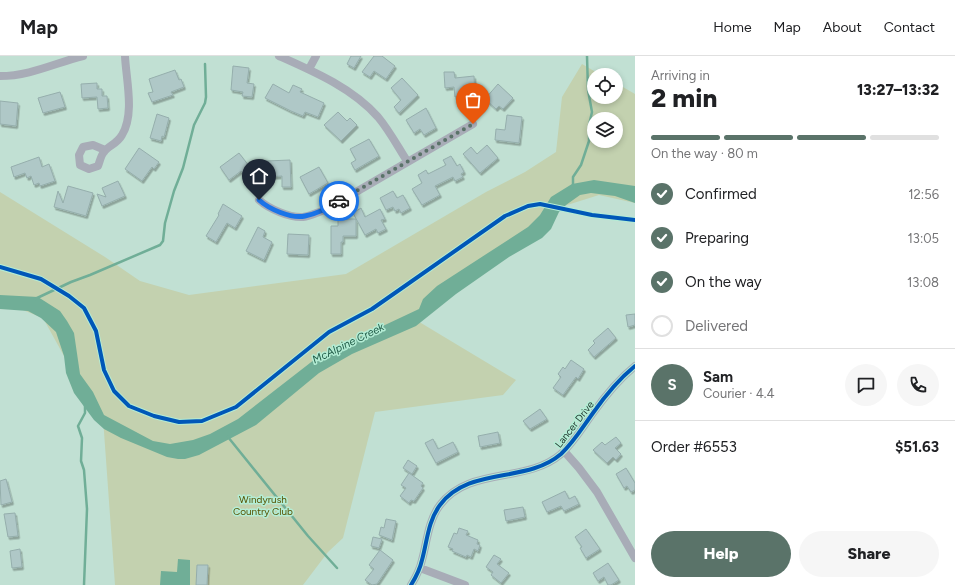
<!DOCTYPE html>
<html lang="en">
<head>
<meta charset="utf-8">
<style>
	:root { --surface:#fff; --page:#f6f6f6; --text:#202124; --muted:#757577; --line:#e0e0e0; --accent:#5a7369 }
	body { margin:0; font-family:Figtree,sans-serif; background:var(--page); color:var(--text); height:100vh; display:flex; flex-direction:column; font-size:15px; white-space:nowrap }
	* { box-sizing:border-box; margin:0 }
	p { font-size:13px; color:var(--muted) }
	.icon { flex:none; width:22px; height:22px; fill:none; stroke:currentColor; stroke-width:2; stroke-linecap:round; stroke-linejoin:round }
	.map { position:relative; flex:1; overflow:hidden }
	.panel { display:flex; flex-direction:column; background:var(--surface); width:320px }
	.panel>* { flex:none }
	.tools { position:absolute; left:587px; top:12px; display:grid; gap:8px }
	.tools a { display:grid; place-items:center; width:36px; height:36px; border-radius:50%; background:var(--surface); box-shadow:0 2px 6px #0003; font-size:20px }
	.pin { position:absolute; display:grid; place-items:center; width:34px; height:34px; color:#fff; margin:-41px -17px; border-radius:50% 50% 50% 0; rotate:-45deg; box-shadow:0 0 4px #0007 }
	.pin .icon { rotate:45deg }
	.courier { position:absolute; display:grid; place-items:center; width:40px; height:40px; margin:-20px; border:3px solid #1a73e8; border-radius:50%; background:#fff; color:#222; box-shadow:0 1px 5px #0007 }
	.head em { font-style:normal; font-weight:800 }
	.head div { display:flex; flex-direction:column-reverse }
	.head { display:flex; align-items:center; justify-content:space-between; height:68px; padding:0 16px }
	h1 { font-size:26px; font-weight:800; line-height:30px }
	.bar { display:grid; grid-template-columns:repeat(4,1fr); gap:6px 4px; align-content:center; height:48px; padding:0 16px }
	.bar i { height:5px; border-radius:3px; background:var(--line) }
	.bar .current { background:var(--accent) }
	.bar p { grid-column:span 4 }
	.line { display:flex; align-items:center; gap:10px; padding:0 16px; border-top:1px solid var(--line) }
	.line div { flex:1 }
	.round { display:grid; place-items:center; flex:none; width:42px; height:42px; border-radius:21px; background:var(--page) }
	ol { padding:0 16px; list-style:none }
	li { display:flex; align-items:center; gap:12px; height:44px }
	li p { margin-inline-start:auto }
	li .icon { padding:4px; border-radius:50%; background:var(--accent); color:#fff; stroke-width:4 }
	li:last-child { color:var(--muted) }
	li i { width:22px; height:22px; border:2px solid var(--line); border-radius:50% }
	.cta { display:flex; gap:8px; margin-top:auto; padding:8px 16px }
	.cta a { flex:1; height:46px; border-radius:24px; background:var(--accent); color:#fff; font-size:16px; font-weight:800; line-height:46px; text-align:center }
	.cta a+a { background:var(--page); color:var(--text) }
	header { display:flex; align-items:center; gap:24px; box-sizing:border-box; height:56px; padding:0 20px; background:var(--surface); border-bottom:1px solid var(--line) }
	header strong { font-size:19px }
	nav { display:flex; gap:22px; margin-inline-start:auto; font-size:14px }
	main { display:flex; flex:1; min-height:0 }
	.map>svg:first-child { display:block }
</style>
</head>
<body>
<header>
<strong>Map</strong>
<nav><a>Home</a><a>Map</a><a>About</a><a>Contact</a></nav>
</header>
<main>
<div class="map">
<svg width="635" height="529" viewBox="0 0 635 529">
	<defs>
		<filter id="shadow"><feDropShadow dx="1.5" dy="2.5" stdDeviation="0" flood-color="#0004"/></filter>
	</defs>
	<rect width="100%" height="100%" fill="#c1e0d3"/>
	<!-- green -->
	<path fill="#c3d1af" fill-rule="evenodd" d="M582 8 601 19H594V41H616V27L635 38V147L599 139 564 150 416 264 516 324 503 339 375 356 343 482 328 496 303 529H115L103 362 90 347 43 262 0 245V136L105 201 140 225 189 239 346 218 486 136 525 116 556 96 562 41ZM594 63H616V85H594Z"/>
	<!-- water -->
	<path fill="#70ae97" d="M594 124 635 130V147L615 140 591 137 580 139 566 149 559 156 551 173 542 182 509 201 456 238 416 270 352 298 319 317 256 369 199 399 185 403H178L167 401 121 382 104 373 94 364 74 337 66 317 64 300 56 276 41 262 28 255 0 253V239L38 241 60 255 67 265 74 277 80 318 93 336 104 359 153 385 170 388 193 384 210 378 238 363 319 300 419 253 423 243 437 230 528 171 540 159 551 141 572 128Z
		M178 503 190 504V529H160L161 515 177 516Z"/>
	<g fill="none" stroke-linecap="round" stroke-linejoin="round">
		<!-- stream -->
		<path stroke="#70ae97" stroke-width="2.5" d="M573 131V121L581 109 589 85V69L592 56 588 34 587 0
			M35 243 71 226 90 219 160 189 163 185 165 167 174 135 183 112 194 69 205 47 206 41 205 8
			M228 381 308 480 337 512
			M84 529 87 453 84 414 81 405 82 382 78 370 85 357V349"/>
	</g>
	<!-- building -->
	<path fill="#afc8c7" stroke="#95aeac" filter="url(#shadow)" d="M351 0H361L354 12 347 8Z
		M374 0H382L395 10 386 23 374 15 370 21 362 16Z
		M233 10 249 12 247 27 254 28 252 41 242 40 243 36 231 34Z
		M175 14 179 24 181 23 184 31 171 36 173 39 152 46 148 37 153 36 149 23Z
		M444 16H454L455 22 474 20 475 39 455 41 454 31 445 32Z
		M402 22 418 39 399 57 394 51 401 44 391 32Z
		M97 27V33H102V40H107L108 52 98 53 97 41 82 42 81 28Z
		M273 28 289 37 293 29 302 33 300 36 324 47 318 61 305 56 303 60 291 55 265 42Z
		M498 28 513 42 503 53 499 50 496 53 485 43Z
		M60 36 65 51 43 57 38 42Z
		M0 45 18 47 16 70 0 68Z
		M426 52 436 72 424 79 420 73 414 77 406 64Z
		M338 56 347 65 350 62 357 69 341 85 324 69Z
		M157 58 169 62 164 81 162 80 161 85 150 82Z
		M507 59 522 61 519 87 495 84 496 73 505 74Z
		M369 83 379 100 355 114 351 107 356 104 350 93Z
		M487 89 498 102 480 117 463 98 471 91 477 98Z
		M139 92 159 106 154 113 152 111 142 125 125 113Z
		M239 97 256 119 248 125 241 115 229 124 220 111Z
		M451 100 457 110 460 108 464 116 461 118 463 121 455 125 453 121 435 130 440 139 422 149 412 133 422 127 418 119 426 114 428 118 446 109 443 104Z
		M39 101 42 111 49 108 55 125 40 130 39 127 34 129 31 120 27 122 25 117 14 121 11 111Z
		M290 104 291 131H282V120L267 121 266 105Z
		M319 111 328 127 309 138 300 121Z
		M118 125 125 140 102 150 97 138 106 141 102 132Z
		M68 130 93 137 86 160 54 151 58 135 63 147Z
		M393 135 397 142 403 139 410 152 401 157 399 153 395 155 393 151 386 154 380 142Z
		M223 148 242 160 235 172 227 167 216 186 206 180 219 159 218 158Z
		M361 152 365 161 380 153 385 163 381 164 386 173 378 177 376 173 365 179 353 157Z
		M338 163H356V180H343V186H341V198H331V170H338Z
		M258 171 265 175 263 181 272 186 264 204 246 195Z
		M288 178 309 179 308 199 287 198Z
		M635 258V269L628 271 626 259Z
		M608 272 616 282 594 301 588 294 595 287 593 285Z
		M571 304 584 313 578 323 576 321 563 339 553 332 561 321 558 318 563 311 565 313Z
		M540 353 547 363 530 373 523 365Z
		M498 376 500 387 480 391 478 380Z
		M616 381 621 387 615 392 621 398 616 404 613 401 607 407 593 394 602 386 605 389Z
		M433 383 438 393 453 386 458 396 436 407 425 387Z
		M408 404 417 410 412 418 403 412Z
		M626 412 635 427V434L631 436 627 430 624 432 616 418Z
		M409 417 423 427 421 430 423 432 414 445 411 444 409 447 400 440 406 432 401 429Z
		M6 423 12 446 1 449 0 425Z
		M565 435 569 443 575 440 579 448 564 455 561 450 547 456 542 446Z
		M523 451 525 461 506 465 504 454Z
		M15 457 18 480 8 481 4 458Z
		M386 463 396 465 392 484 379 479 381 471 384 472Z
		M459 472 468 475 466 479 478 484 477 488 480 489 478 495 474 493 471 501 467 499 466 501 452 495 453 493 448 491 454 477 457 478Z
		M586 473 600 493 586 502 580 492 582 491 575 481Z
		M373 481 382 483 379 492 371 490Z
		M20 493 22 511 12 512 10 495Z
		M380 494 393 504 377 528 372 529 365 524 374 513 369 509Z
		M494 499 501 503 497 508 509 517 501 527 491 519 493 516 486 511Z
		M608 507 619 524 611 529H608L604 521 598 525 593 517Z
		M197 509H208L207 529H196Z"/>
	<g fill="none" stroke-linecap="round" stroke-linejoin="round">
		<!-- minor -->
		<path stroke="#a8acb7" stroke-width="8" d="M279 0C315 16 352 32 378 61 389 74 398 91 407 105
			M309 13 316 0
			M0 20C30 20 55 7 83 0
			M105 94 93 89 83 91 79 99 80 109 89 113 98 110C100 105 101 99 104 96 108 90 117 88 122 79 135 58 126 23 125 0
			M259 144C269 153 290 162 303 161 311 160 318 156 325 154L473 68
			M564 395 579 412 597 436 635 502
			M420 512 465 529
			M411 529C416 521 420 513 422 504 427 486 428 465 440 449 469 410 526 428 561 398 574 386 582 372 593 357 605 340 619 323 635 310"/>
		<!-- cycleway casing -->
		<g stroke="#b4edd5" stroke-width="6">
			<path id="cycleway" d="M0 211 41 223 69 240 84 252 96 275 104 314 114 335 129 350 154 360 179 366 202 365 236 351 329 276 372 253 505 160 528 150 540 148 592 159 635 164
				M411 529C416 521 420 513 422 504 427 486 428 465 440 449 469 410 526 428 561 398 574 386 582 372 593 357 605 340 619 323 635 310"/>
		</g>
		<!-- cycleway -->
		<use href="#cycleway" stroke="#0057b8" stroke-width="4"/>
	</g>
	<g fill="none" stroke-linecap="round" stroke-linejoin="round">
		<!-- done -->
		<path stroke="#5a7369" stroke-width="4" stroke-dasharray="0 7.2" d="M339 145 473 68"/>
		<!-- route -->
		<path stroke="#1a73e8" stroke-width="5" d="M259 144C269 153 291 163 305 160 317 158 328 152 339 145"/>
	</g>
	<g text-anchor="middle" stroke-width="3" stroke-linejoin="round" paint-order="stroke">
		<!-- street labels -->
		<g font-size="10" fill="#223930" stroke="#b4edd5">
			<text transform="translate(574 368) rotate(-52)" y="4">Lancer Drive</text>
		</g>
		<!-- park labels -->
		<g font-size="10" fill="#555200" stroke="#b4edd5">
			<text x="263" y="447">Windyrush<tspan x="263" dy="12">Country Club</tspan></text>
		</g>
		<!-- water labels -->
		<g font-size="11" font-style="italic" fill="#215c48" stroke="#b4edd5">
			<text transform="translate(348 287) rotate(-26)" y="4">McAlpine Creek</text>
		</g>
	</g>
</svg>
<div class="tools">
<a><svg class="icon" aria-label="locate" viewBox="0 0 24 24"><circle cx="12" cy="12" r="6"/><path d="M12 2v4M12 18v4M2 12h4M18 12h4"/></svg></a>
<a><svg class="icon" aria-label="layers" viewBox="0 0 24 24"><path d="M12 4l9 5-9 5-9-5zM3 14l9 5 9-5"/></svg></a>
</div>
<div class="pin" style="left:473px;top:68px;background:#ea580c"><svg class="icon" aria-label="bag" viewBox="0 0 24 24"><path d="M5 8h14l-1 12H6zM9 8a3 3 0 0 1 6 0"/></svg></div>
<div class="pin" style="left:259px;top:144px;background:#1f2937"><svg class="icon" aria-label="home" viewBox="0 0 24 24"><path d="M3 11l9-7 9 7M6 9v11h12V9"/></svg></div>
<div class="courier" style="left:339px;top:145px"><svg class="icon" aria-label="car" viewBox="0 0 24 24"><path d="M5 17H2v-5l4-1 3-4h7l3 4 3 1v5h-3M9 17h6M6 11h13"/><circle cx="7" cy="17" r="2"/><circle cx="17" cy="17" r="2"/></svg></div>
</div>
<section class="panel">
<div class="head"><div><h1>2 min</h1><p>Arriving in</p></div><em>13:27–13:32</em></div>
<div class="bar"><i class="current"></i><i class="current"></i><i class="current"></i><i></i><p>On the way · 80 m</p></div>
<ol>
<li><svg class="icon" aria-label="check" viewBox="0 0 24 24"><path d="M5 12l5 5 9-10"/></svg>Confirmed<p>12:56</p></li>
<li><svg class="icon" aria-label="check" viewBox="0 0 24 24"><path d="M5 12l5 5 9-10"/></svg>Preparing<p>13:05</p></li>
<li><svg class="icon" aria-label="check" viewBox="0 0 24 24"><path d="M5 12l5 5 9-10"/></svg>On the way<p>13:08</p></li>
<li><i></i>Delivered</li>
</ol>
<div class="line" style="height:72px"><b class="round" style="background:var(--accent);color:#fff">S</b><div><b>Sam</b><p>Courier · 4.4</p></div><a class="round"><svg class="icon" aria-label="chat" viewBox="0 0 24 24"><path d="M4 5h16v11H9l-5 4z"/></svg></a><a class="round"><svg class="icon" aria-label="phone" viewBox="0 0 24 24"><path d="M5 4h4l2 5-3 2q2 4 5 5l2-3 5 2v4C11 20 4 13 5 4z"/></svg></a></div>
<div class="line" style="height:52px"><div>Order #6553</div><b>$51.63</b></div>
<div class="cta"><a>Help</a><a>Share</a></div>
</section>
</main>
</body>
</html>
